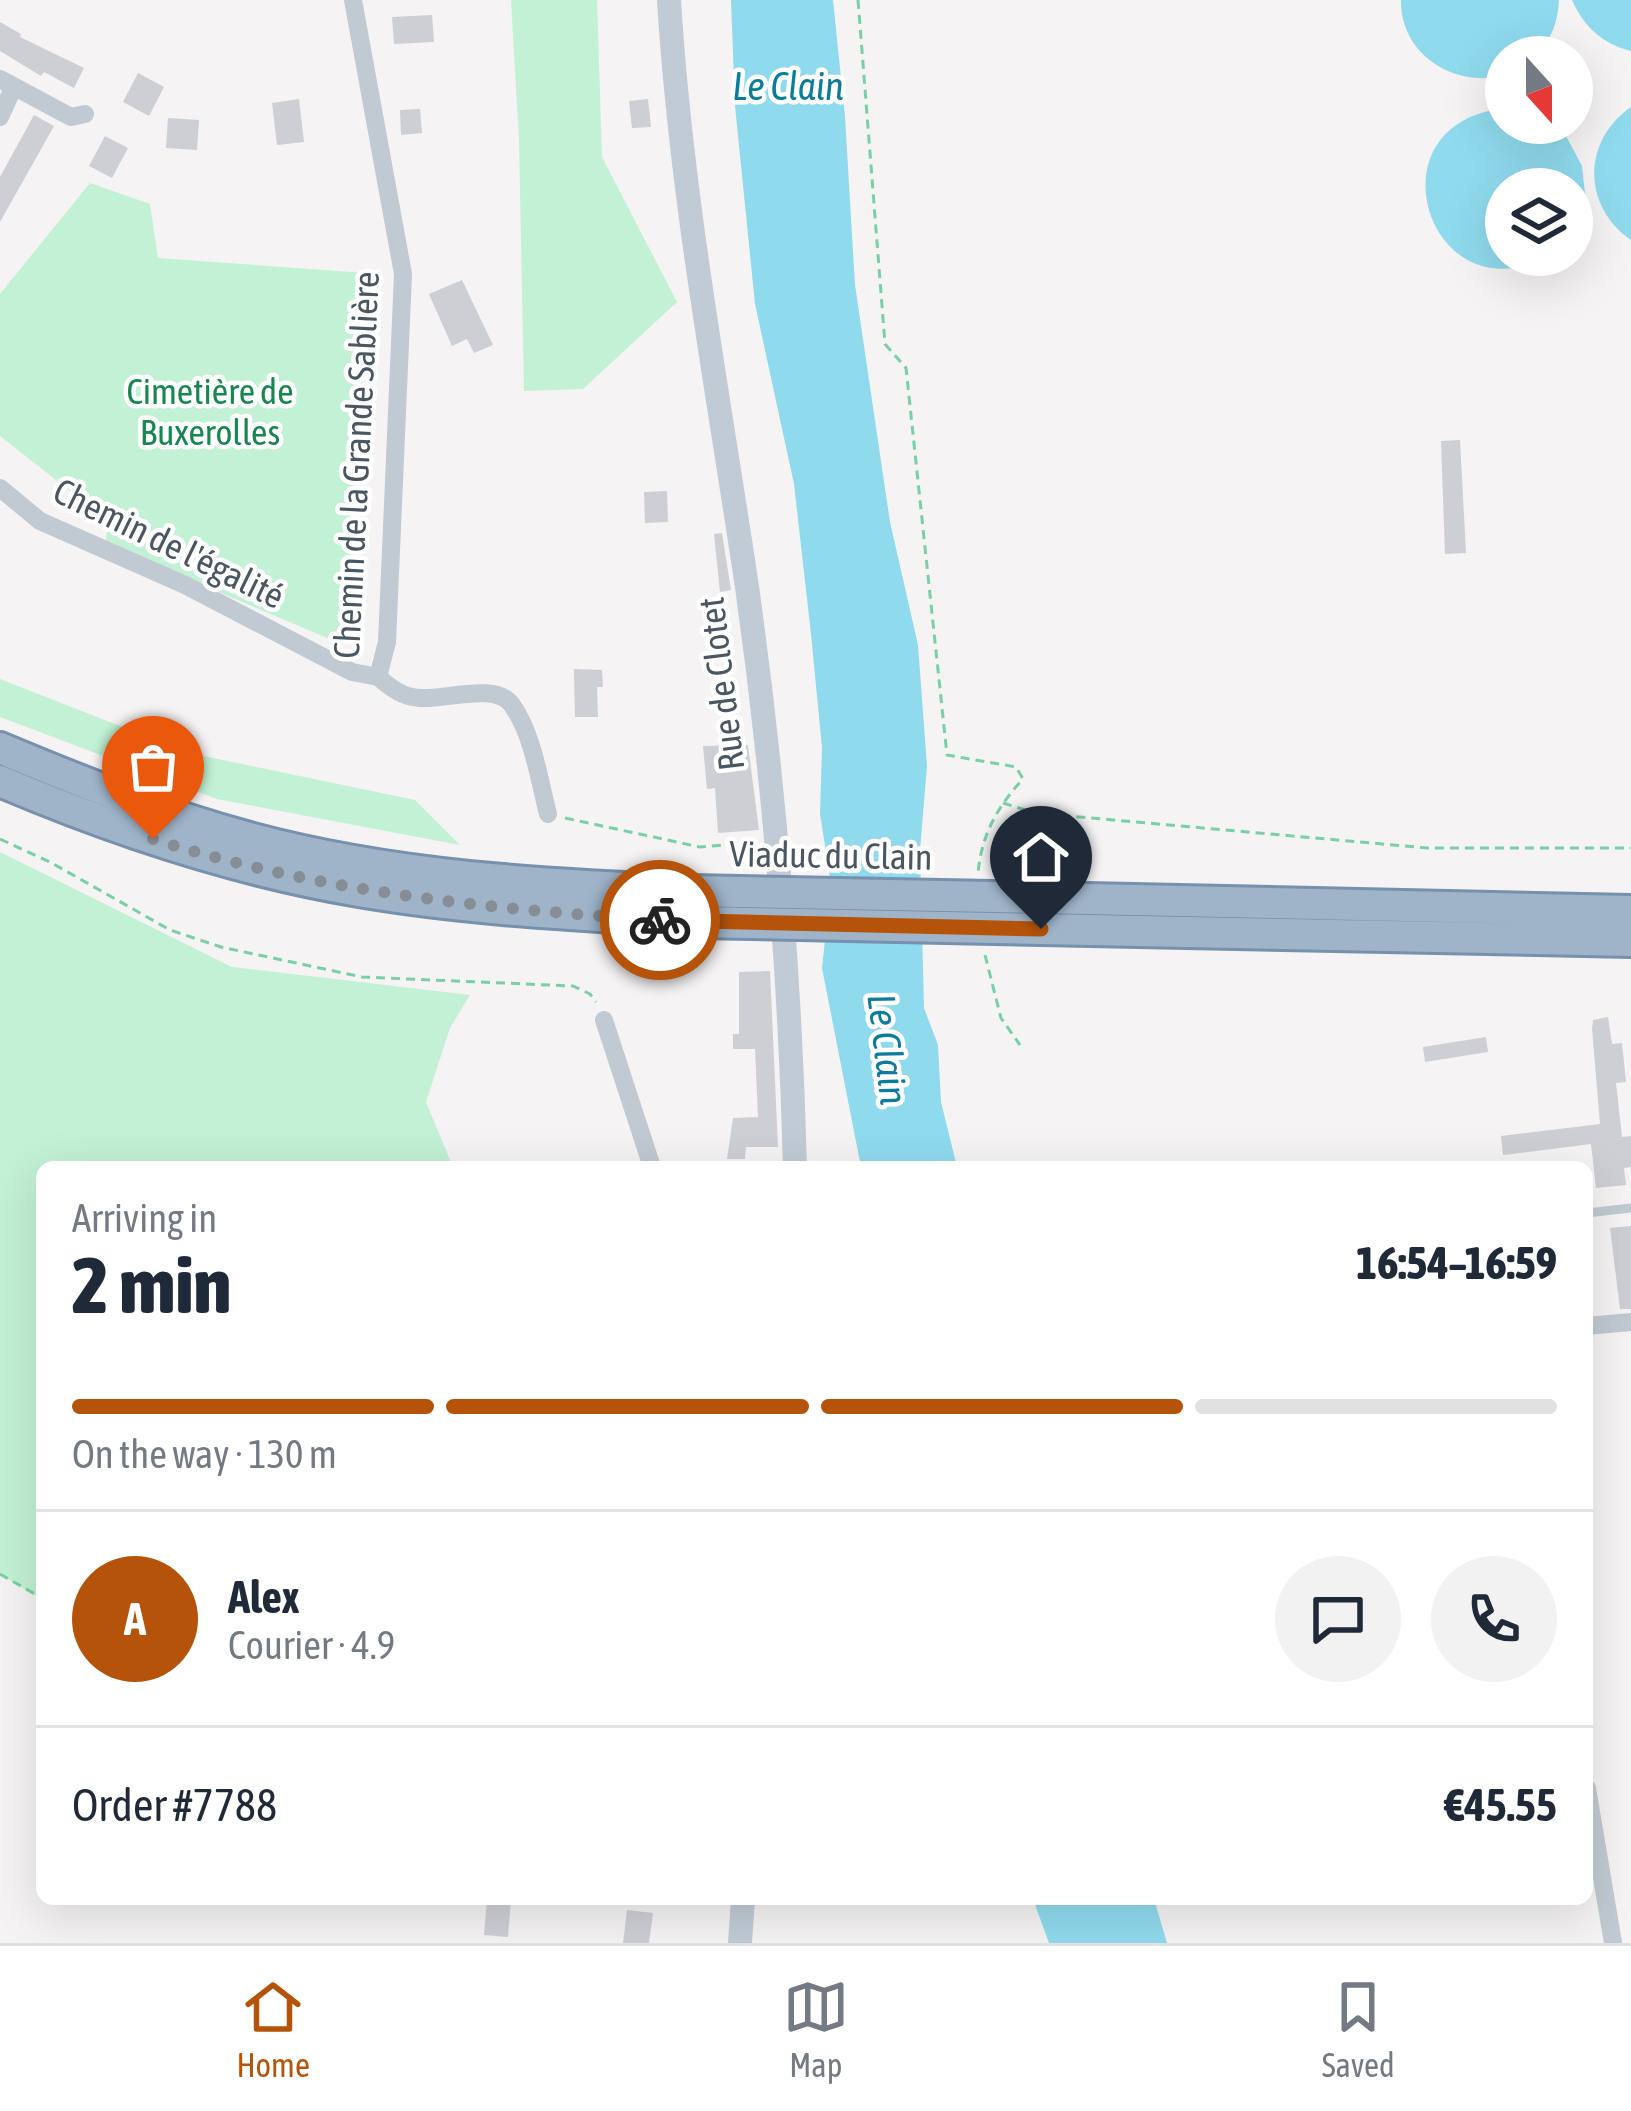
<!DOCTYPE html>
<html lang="en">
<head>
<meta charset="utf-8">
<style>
	:root { --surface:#fff; --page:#f2f2f3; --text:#1f2937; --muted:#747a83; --line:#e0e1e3; --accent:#b45309 }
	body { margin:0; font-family:"Asap Condensed",sans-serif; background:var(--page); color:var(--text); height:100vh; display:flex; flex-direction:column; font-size:45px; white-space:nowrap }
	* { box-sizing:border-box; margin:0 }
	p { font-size:39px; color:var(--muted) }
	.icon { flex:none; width:66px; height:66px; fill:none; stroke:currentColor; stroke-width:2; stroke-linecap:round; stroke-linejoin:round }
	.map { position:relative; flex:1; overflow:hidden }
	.panel { position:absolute; left:36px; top:1161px; width:1557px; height:744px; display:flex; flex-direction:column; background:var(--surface); border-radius:18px; box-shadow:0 12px 48px #0002 }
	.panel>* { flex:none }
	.needle { width:78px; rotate:159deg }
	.buttons { position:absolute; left:1485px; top:36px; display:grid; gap:24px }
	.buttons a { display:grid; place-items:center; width:108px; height:108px; border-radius:50%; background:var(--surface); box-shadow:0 12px 48px #0002; font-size:60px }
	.pin { position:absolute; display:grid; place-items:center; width:102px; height:102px; color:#fff; margin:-123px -51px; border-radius:50% 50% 50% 0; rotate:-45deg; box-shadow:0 0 12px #0007 }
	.pin .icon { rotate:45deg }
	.courier { position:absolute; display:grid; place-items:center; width:120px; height:120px; margin:-60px; border:9px solid #b45309; border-radius:50%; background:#fff; color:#222; box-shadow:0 3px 15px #0007 }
	.summary em { font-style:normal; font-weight:800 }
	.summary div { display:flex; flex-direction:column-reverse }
	.summary { display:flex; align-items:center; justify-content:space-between; height:204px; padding:0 36px }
	h1 { font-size:78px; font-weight:800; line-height:90px }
	.bar { display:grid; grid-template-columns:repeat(4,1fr); gap:18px 12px; align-content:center; height:144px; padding:0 36px }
	.bar i { height:15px; border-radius:9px; background:var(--line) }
	.bar .on { background:var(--accent) }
	.bar p { grid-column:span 4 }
	.line { display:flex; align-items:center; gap:30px; padding:0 36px; border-top:3px solid var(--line) }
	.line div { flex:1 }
	.round { display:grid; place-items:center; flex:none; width:126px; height:126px; border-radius:63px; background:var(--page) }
	.menu { display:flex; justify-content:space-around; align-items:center; height:168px; border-top:3px solid var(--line); background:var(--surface); font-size:33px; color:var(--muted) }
	.menu a { display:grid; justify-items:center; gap:6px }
	.menu .on { color:var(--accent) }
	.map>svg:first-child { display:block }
</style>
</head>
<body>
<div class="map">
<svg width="1631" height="1943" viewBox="0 0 1631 1943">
	<rect width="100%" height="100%" fill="#f5f3f3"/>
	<!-- green -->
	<path fill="#c3f1d5" d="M511 0H597L602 157 677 302 583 389 524 391 519 141Z
		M90 183 150 204 158 258 366 273 355 635 339 643 106 544 107 520 0 436V294Z
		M0 679 189 753 415 800 460 845 217 799 0 717Z
		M0 852 232 967 470 995 450 1028 426 1102 453 1167H42V1600L0 1574Z"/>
	<!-- water -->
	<path fill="#90daee" d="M731 0H833L845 117 855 285 890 522 918 645 927 766 920 850 924 1008 938 1045 941 1102 957 1167H861L822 968 831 884 820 814 822 748 811 634 794 484 755 304 735 106Z
		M1401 0H1559C1558 23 1551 40 1535 57H1506V75C1456 89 1400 55 1401 0Z
		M1572 0H1631V51C1603 44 1584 27 1572 0Z
		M1631 107V240C1582 206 1582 141 1631 107Z
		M1506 108V123H1550L1566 136 1582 166 1585 194 1572 232V189H1506V255H1549C1430 322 1364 122 1506 108Z
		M1033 1899H1154L1167 1943H1049Z"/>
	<!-- building -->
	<path fill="#cdcfd5" d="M432 15 434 42 394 44 392 17Z
		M0 22 21 34 20 37 84 68 74 88 44 72 41 76 0 51Z
		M138 73 164 87 149 116 123 102Z
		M299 99 304 142 277 145 272 103Z
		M648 99 651 127 632 128 629 101Z
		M420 109 422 133 401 135 400 110Z
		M34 115 54 126 0 222V177Z
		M168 118 199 120 197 150 166 148Z
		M105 136 128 148 112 178 89 166Z
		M462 280 493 345 474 353 467 339 452 346 429 294Z
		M1460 440 1466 553 1445 554 1441 441Z
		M667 491 668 522 645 523 644 492Z
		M722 533 731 590 720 592 714 534Z
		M574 669 602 670 603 687H597L598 717H575Z
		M748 745 759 830 718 833 715 788 707 789 703 746Z
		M770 971 778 1147H746L745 1159H727L733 1118 758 1117 755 1049H733V1034H739V972Z
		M1608 1017 1612 1044 1622 1043 1626 1082 1616 1083 1622 1137 1631 1136V1167L1624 1168 1626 1185 1596 1188 1591 1144 1503 1155 1501 1136 1600 1124 1592 1029 1593 1020Z
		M1486 1037 1488 1052 1425 1062 1423 1047Z
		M1631 1226V1309H1620L1610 1228Z
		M487 1899H511L508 1937 484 1935Z
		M627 1910 653 1913 649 1943H623Z"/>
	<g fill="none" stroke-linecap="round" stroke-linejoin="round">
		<!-- trunk casing -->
		<g stroke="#7690ad" stroke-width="36">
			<path id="trunk" d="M0 748C81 782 164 815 249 838 393 877 543 885 692 891
				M0 781C115 830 235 870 359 891 470 910 584 915 697 922
				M1041 898 1631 911
				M1041 929 1631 941"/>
		</g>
		<!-- path -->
		<path stroke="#7ad0a6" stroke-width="3" stroke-dasharray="9 6" stroke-linecap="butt" d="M858 0 885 344 906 368 947 755 1016 767 1023 779C997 807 981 836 978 874
			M1003 803 1035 813 1427 848H1631
			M565 818 700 847 756 842
			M0 839 50 862 170 930 221 947 362 977 573 986 590 994 596 1002
			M985 955 1001 1018 1020 1045
			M0 1574 42 1598"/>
		<!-- service -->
		<path stroke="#c1cad2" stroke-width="9" d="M1587 1213 1631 1208"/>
		<!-- minor -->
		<path stroke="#c1cad2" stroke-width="18" d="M353 0 403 274 387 642 378 677C391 688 402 697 420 698 445 700 496 682 512 705 533 735 539 779 548 814
			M0 79 71 117 85 114
			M0 117 13 88
			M0 488 40 521 185 585 352 672 378 677
			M604 1020 652 1167
			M1587 1326 1631 1322
			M1587 1788 1613 1943"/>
		<!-- secondary -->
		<path stroke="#c1cbd6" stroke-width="24" d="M669 0C681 197 718 391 747 587 774 779 790 973 795 1167
			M740 1943 743 1899"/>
		<!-- trunk -->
		<use href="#trunk" stroke="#9fb4c9" stroke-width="30"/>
		<!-- trunk-bridge casing -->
		<g stroke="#7690ad" stroke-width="36" stroke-linecap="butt">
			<path id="trunk-bridge" d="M692 891 1041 898
				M697 922 1041 929"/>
		</g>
		<!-- trunk-bridge -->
		<use href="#trunk-bridge" stroke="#9fb4c9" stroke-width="30"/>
	</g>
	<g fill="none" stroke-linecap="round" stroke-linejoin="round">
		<!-- done -->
		<path stroke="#868d94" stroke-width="12" stroke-dasharray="0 21.6" d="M153 839C319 892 487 909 660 920"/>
		<!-- route -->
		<path stroke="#b45309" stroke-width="15" d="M660 920 1041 929"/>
	</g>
	<g text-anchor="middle" stroke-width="9" stroke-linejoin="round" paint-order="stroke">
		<!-- park labels -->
		<g font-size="36" fill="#17864f" stroke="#fff">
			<text x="210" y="404">Cimetière de<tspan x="210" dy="41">Buxerolles</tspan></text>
		</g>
		<!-- street labels -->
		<g font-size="36" fill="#4a5661" stroke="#fff">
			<text transform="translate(356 465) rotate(-87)" y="13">Chemin de la Grande Sablière</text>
			<text transform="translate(169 543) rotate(26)" y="13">Chemin de l'égalité</text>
			<text transform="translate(721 684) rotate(-97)" y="13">Rue de Clotet</text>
			<text transform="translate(831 855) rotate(1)" y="13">Viaduc du Clain</text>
		</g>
		<!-- water labels -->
		<g font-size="39" font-style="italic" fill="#0c7c9b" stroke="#fff">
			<text x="788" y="100">Le Clain</text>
			<text transform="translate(888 1049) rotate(83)" y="14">Le Clain</text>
		</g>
	</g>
</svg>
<div class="buttons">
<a><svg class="needle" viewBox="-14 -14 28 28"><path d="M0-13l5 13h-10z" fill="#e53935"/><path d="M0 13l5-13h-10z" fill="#747a83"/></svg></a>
<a><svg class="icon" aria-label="layers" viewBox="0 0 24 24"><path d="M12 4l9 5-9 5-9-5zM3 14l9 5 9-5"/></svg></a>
</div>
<div class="pin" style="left:153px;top:839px;background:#ea580c"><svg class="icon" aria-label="bag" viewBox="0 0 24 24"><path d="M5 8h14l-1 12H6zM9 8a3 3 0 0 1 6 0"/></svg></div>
<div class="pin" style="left:1041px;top:929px;background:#1f2937"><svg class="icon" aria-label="home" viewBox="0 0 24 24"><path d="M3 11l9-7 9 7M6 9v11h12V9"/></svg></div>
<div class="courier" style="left:660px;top:920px"><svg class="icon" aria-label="bike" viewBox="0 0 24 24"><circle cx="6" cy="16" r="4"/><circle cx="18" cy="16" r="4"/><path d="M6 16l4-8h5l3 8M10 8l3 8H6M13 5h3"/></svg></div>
<section class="panel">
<div class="summary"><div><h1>2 min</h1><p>Arriving in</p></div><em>16:54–16:59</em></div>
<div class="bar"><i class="on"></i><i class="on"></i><i class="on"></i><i></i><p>On the way · 130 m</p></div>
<div class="line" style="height:216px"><b class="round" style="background:var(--accent);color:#fff">A</b><div><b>Alex</b><p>Courier · 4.9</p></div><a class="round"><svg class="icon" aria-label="chat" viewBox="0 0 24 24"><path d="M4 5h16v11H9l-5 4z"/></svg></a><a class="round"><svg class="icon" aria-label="phone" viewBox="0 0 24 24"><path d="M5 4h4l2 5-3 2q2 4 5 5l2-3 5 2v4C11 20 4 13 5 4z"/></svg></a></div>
<div class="line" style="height:156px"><div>Order #7788</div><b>€45.55</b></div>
</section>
</div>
<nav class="menu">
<a class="on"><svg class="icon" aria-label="home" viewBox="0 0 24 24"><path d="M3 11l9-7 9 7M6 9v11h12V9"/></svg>Home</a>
<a><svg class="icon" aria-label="map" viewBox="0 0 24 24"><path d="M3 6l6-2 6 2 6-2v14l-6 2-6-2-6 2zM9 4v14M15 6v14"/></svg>Map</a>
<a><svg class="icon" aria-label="saved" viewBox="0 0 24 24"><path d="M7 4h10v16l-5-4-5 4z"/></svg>Saved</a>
</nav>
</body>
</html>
